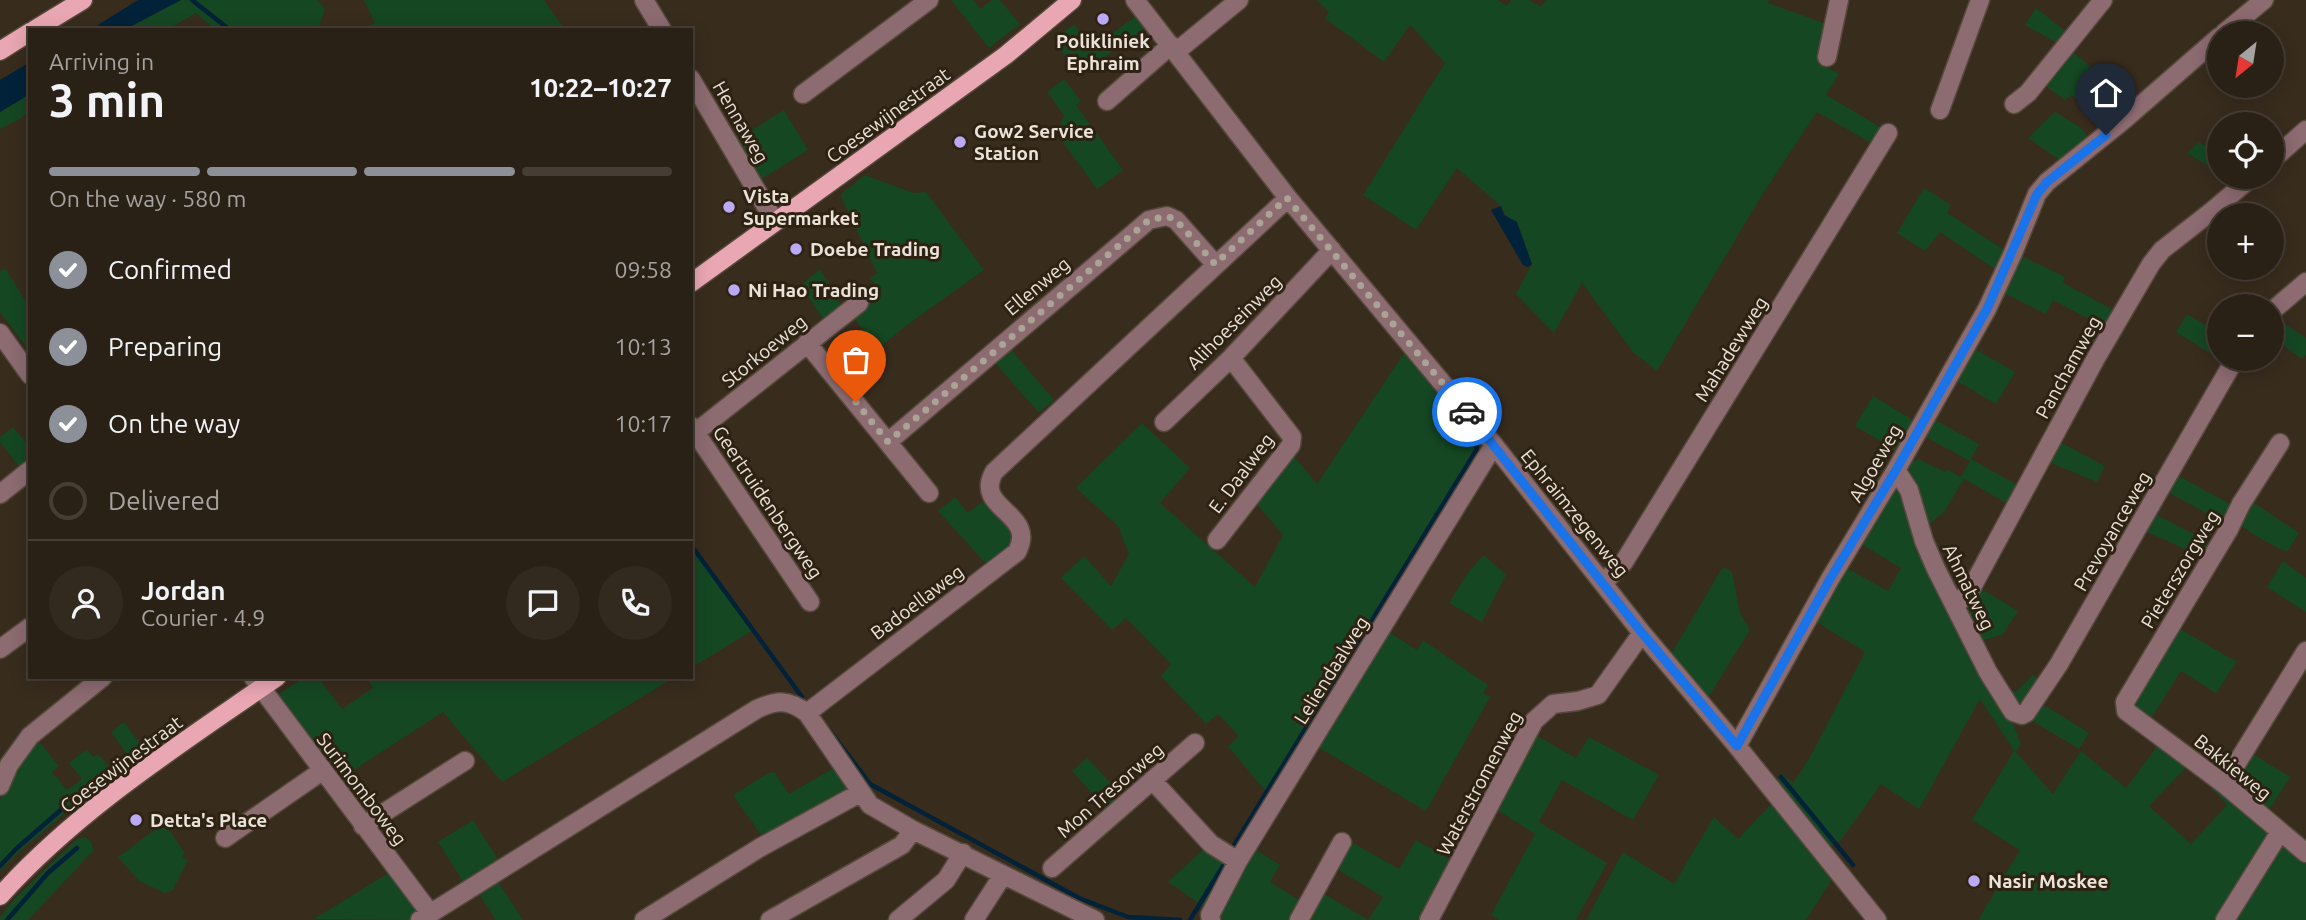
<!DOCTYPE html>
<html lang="en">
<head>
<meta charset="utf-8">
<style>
	:root { --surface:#2a2116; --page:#32291f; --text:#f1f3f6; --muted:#a5a3a1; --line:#463e35; --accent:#8c9099 }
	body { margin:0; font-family:Ubuntu,sans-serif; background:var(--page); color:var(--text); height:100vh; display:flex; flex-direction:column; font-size:26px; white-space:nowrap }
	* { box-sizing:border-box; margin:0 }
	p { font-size:23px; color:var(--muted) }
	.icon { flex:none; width:38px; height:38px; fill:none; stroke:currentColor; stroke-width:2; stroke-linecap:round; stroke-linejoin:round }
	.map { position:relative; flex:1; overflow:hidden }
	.drawer { position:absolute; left:28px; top:28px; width:665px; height:651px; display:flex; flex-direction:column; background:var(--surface); border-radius:0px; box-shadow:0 4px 18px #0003,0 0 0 2px var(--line) }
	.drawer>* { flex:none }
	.needle { width:46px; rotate:210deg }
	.tools { position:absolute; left:2207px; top:21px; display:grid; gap:14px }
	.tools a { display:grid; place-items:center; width:77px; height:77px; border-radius:50%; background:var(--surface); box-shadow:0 4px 18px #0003,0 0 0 2px var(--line); font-size:35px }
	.pin { position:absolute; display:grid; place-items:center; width:60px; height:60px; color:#fff; margin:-72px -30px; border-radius:50% 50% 50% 0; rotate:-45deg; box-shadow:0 0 7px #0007 }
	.pin .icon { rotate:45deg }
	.courier { position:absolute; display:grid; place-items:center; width:70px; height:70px; margin:-35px; border:5px solid #1a73e8; border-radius:50%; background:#fff; color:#222; box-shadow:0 2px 9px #0007 }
	.headline em { font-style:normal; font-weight:700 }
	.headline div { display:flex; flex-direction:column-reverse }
	.headline { display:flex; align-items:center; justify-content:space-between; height:119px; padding:0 21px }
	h1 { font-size:46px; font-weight:700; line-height:52px }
	.bar { display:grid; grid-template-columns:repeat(4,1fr); gap:10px 7px; align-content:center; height:84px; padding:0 21px }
	.bar i { height:9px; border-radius:5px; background:var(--line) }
	.bar .on { background:var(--accent) }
	.bar p { grid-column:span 4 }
	.line { display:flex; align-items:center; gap:18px; padding:0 21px; border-top:2px solid var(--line) }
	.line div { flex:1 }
	.round { display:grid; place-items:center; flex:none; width:74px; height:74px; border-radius:37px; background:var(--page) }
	ol { padding:0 21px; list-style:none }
	li { display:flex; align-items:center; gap:21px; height:77px }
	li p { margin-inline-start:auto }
	li .icon { padding:7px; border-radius:50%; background:var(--accent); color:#fff; stroke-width:4 }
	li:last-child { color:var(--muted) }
	li i { width:38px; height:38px; border:4px solid var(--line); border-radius:50% }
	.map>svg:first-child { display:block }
</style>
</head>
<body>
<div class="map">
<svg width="2306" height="920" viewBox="0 0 2306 920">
	<rect width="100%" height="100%" fill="#382c1d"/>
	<!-- green -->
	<path fill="#154723" d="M181 0H318L325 9 318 30H215L196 13 167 30H124Z
		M364 0H544L565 30H360L375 23Z
		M951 0H974L980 9 992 0H1000L1020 24 989 48Z
		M1317 0H1498L1507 6 1511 0H1529L1541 7 1546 0H1769L1768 3 1826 24 1819 62 1839 74 1826 95 1880 127 1871 143 1817 112 1762 195 1657 371 1633 352 1582 283 1554 333 1516 294 1532 264 1501 206 1457 168 1416 230 1363 195 1445 63 1410 25 1384 62 1325 18 1329 12Z
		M2036 8 2068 33 2059 44 2025 25Z
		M1136 16 1145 28 1098 62 1093 56 1073 71 1055 39 1074 24 1092 48Z
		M2068 48 2133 101 2106 124 2072 95 2065 100 2043 84Z
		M1064 79 1081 101 1076 105 1123 170 1097 189 1057 134 1064 115 1047 92Z
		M30 94C30 118 21 118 0 129V112Z
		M784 110 808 150 758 181 733 142Z
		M2055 112 2080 127 2089 138 2061 161 2028 138Z
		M2199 142 2219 155V173L2187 153Z
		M865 175 913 193 926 192 984 270 903 328 878 349 850 313 879 291 870 278 877 273 840 195Z
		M1924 188 1951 205 1947 213 2006 251 1996 270 1940 232 1925 251 1897 233Z
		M2016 253 2065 277 2063 283 2114 310 2104 327 2053 300 2046 314 1998 290Z
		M5 268 30 308V352L0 312V271Z
		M820 269 841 304 823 319 801 285Z
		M2187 314 2219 333V359H2226L2224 362 2176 332Z
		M2272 315 2306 338V355L2302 359 2272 337Z
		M1007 345 1054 400 1039 413 991 358Z
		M1968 345 2015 372 1996 404 1950 377Z
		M1406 350 1480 440 1482 447 1273 795 1261 786 1228 746 1239 736 1218 714 1206 724 1161 676 1171 664 1126 618 1112 630 1061 578 1084 556 1111 586 1129 554 1118 526 1076 488 1142 423 1190 468 1160 503 1255 587 1283 535 1252 498 1287 448 1317 484Z
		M1873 396 1916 422 1899 452 1855 426Z
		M1929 417 1979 444 1971 459 2019 486 2008 504 1964 479 1944 512 1922 530 1903 469 1908 458 1915 461 1918 459 1945 472 1947 469 1961 477 1970 461 1920 434Z
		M13 427 30 447V464L22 470 0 442V437Z
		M2058 441 2105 466 2097 482 2046 461Z
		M2171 472 2232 505 2222 522 2161 488Z
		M1899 484 2011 718 2021 745 2015 751 2053 794 2081 751 2126 788 2161 741 2190 763 2149 806 2191 844 2227 805 2205 782 2207 780 2269 833 2220 920H1978L2020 850 1972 820 2014 751 1980 699 1919 809 1881 784 1841 840 1828 848 1777 782 1782 774 1793 783 1809 759 1865 652 1812 619 1841 568 1846 571 1847 568 1888 591 1901 568 1856 541 1889 486Z
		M955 497 968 513 987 498 1013 526 1014 545 989 567 938 511Z
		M2248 499 2299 533 2287 552 2263 540 2233 521Z
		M2149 511 2209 542 2201 556 2138 528Z
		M691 545 752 631 691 668Z
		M1484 555 1506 575 1482 622 1449 603 1469 571Z
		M2283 561 2306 578V612L2267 587Z
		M1723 567 1732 572 1740 613 1750 630 1708 698 1671 654Z
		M1975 585 2018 611 2003 634 1981 641C1988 654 2002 689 2016 692L2033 675 2038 680 2023 703 2016 706 1971 638 1962 598Z
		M2171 624 2237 662 2216 693 2181 671 2150 720 2138 713 2134 702Z
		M1386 630 1417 650 1423 640 1488 685 1483 693 1490 697 1426 811 1316 746Z
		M305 677H318L342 709 373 688 366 677H675L502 782 443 712 337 781 278 700 279 694Z
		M2034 699 2089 733 2079 749 2024 716Z
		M124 722 144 749 130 759 111 732Z
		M1532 733 1576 758 1589 737 1659 775 1633 820 1562 780 1539 822 1607 863 1576 920H1499L1491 915 1535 834 1494 808Z
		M36 738 59 766 52 772 67 790 82 779 69 763 87 749 93 757 98 754 113 772 19 852 0 871V800L11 774Z
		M2248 751 2290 777 2267 813 2233 786Z
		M1087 758 1126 799 1110 813 1072 771Z
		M834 768 851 793 764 839 733 795 768 773 774 772 789 794Z
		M1774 801 1834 876 1806 920H1586L1623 852 1674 884 1714 817 1738 839Z
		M473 820 500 863 465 885 438 842Z
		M164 823 185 853 182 856 188 861 172 891 165 893 139 881 118 857Z
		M85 837 91 842 94 850 28 920H0V917L16 897 77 839Z
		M1346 839 1399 869 1416 840 1455 862 1424 920H1299L1316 889 1368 920 1383 897 1330 865Z
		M2283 845 2306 858V920H2232L2278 848Z
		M1205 848 1228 861 1206 908 1168 882Z
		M1254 849 1280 865 1270 882 1301 901 1294 920H1217Z
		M392 871 417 905V910L409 920 314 919Z
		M495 877 523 920H496L476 889Z"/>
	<!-- water -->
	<path fill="#012238" d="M138 0H181L124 30H101L98 25Z
		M30 62V94L0 112V80Z
		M1501 206 1504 215 1517 222 1532 264 1528 267 1523 265 1491 210Z"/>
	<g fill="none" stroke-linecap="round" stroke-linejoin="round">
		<!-- stream -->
		<path stroke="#012238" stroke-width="4.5" d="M192 0 230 30
			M691 545 802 697
			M826 726 870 784 1079 898 1128 917 1180 920
			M1781 777 1853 865
			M1233 847 1477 449 1475 441
			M0 866 16 849 63 808
			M7 920 48 873 77 848
			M1190 920 1223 866"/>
		<!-- minor casing -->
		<g stroke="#55493b" stroke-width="21">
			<path id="minor" d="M644 0 662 30
				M1135 0 1288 198 1494 445 1642 633 1737 746 1877 920
				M2224 33 2264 0
				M1177 51 1239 0
				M1827 57 1839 0
				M691 79 775 222
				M803 94 929 0
				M1107 101 1171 45
				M2014 104 2028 93 2103 0
				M1940 110 1980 0
				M2272 160 2306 130
				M2272 311 2306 282
				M0 333 30 375
				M807 343 929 493
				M1164 422 1231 358 1332 250
				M691 426 810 602
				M696 432 859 303
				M888 442 1149 220 1167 216 1176 220 1215 264
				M2280 443 2241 504 2229 529 2125 702 2126 711 2224 784 2306 853
				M1896 470 1909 490 1924 541 1936 569 1988 672 2013 712 2022 715 2026 713 2059 664 2235 359
				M0 494 30 470
				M1217 540 1291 445 1292 437 1231 358
				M1604 582 1624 562 1888 133
				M1955 606 1971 589 2096 358 2151 264 2162 250 2212 211 2252 177
				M0 649 30 627
				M253 677 430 913
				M807 713 870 805 913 830 1095 920
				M1737 746 1830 579 1896 470 1987 309 2013 253 2037 194 2047 182 2125 119 2219 37
				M1153 781 1211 844 1238 861
				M2224 784 2306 651
				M0 786 9 765 30 736 103 677
				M363 826 465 761
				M225 838 322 771
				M1052 868 1195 743
				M420 920 757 709C777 700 788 699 807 713L1017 552C1038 512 973 510 994 472L1288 198
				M644 920 761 847 860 793
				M770 920 902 845 913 830
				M898 920 946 880 963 853
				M974 920 1003 875
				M1211 920 1210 915 1238 861 1494 445
				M1299 920 1342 842
				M1429 920 1534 721 1553 704 1578 701 1598 695 1642 633
				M2225 920 2280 832"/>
		</g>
		<!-- major casing -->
		<g stroke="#55493b" stroke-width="21">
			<path id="major" d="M34 30 83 0
				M0 51 30 32
				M691 283 1006 55 1072 0
				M0 896C79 808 181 744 277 677"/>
		</g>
		<!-- minor -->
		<use href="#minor" stroke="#8c6b71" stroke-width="18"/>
		<!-- major -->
		<use href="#major" stroke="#e9a6b3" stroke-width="18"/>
	</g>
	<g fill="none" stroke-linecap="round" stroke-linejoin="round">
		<!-- done -->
		<path stroke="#aca397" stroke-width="7" stroke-dasharray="0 12.6" d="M856 402 888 442 1149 220 1167 216 1176 220 1215 264 1287 198 1467 412"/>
		<!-- route -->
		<path stroke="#1a73e8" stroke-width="9" d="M1467 412 1642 633 1737 746 1830 579 1896 470 1987 309 2037 194 2047 182 2106 135"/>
	</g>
	<!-- markers -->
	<g fill="#baaaf6" stroke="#2e2213" stroke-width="2.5">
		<circle cx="1103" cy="19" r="7"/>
		<circle cx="960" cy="142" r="7"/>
		<circle cx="729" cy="207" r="7"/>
		<circle cx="796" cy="249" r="7"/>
		<circle cx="734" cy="290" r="7"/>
		<circle cx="136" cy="820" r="7"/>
		<circle cx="1974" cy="881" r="7"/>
	</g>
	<g text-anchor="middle" stroke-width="6" stroke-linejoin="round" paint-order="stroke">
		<!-- poi labels -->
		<g font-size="19" font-weight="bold" fill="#ebe3d9" stroke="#2e2213" text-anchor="start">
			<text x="1103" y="48" text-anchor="middle">Polikliniek<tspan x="1103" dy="22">Ephraim</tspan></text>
			<text x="974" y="138">Gow2 Service<tspan x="974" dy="22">Station</tspan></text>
			<text x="743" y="203">Vista<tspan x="743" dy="22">Supermarket</tspan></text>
			<text x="810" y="256">Doebe Trading</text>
			<text x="748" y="297">Ni Hao Trading</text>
			<text x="150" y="827">Detta's Place</text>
			<text x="1988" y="888">Nasir Moskee</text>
		</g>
		<!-- street labels -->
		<g font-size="19" fill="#ebe3d9" stroke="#2e2213">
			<text transform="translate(888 115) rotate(-36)" y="7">Coesewijnestraat</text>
			<text transform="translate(741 122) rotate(60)" y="7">Hennaweg</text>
			<text transform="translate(1037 286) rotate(-40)" y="7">Ellenweg</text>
			<text transform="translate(1234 322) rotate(-45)" y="7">Alihoeseinweg</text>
			<text transform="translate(1731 349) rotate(-58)" y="7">Mahadewweg</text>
			<text transform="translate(764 351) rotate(-39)" y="7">Storkoeweg</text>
			<text transform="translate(2068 367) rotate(-61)" y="7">Panchamweg</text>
			<text transform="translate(1875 463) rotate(-60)" y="7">Algoeweg</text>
			<text transform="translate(1241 473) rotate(-53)" y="7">E. Daalweg</text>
			<text transform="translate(768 502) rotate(56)" y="7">Geertruidenbergweg</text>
			<text transform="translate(1575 513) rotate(51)" y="7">Ephraimzegenweg</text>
			<text transform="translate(2112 531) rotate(-60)" y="7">Prevoyanceweg</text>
			<text transform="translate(2180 569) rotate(-59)" y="7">Pieterszorgweg</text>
			<text transform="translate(1969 587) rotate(64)" y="7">Ahmatweg</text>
			<text transform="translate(917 602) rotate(-37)" y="7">Badoellaweg</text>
			<text transform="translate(1331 670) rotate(-58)" y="7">Leliendaalweg</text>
			<text transform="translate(121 764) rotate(-37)" y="7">Coesewijnestraat</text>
			<text transform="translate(2233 767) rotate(39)" y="7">Bakkieweg</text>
			<text transform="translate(1479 783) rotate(-62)" y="7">Waterstromenweg</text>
			<text transform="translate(362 789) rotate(53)" y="7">Surimomboweg</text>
			<text transform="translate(1110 790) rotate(-41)" y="7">Mon Tresorweg</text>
		</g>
	</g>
</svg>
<div class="tools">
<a><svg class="needle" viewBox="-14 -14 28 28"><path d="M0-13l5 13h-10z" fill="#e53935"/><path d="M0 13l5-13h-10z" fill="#a5a3a1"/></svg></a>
<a><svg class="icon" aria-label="locate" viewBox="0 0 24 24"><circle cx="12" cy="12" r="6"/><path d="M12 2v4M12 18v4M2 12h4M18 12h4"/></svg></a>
<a>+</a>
<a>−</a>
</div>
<div class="pin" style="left:856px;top:402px;background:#ea580c"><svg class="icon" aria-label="bag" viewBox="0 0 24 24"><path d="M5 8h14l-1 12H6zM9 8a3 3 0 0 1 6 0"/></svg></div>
<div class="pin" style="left:2106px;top:135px;background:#1f2937"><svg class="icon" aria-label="home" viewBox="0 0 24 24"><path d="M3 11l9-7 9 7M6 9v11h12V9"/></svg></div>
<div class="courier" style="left:1467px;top:412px"><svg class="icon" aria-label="car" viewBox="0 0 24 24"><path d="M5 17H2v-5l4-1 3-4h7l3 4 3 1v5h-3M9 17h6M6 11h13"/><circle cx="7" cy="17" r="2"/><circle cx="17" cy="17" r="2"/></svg></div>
<section class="drawer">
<div class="headline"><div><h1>3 min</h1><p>Arriving in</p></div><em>10:22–10:27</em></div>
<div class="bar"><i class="on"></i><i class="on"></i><i class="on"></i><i></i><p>On the way · 580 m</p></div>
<ol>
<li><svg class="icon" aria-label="check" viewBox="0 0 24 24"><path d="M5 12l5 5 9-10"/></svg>Confirmed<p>09:58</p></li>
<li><svg class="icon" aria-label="check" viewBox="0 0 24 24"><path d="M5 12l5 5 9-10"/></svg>Preparing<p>10:13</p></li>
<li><svg class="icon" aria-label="check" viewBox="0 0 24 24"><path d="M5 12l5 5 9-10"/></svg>On the way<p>10:17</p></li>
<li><i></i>Delivered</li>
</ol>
<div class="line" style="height:126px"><a class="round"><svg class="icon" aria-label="person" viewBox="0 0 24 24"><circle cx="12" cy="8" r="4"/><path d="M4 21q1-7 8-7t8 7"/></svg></a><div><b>Jordan</b><p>Courier · 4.9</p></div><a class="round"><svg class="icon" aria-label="chat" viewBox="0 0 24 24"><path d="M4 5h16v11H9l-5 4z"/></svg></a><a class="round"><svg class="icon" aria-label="phone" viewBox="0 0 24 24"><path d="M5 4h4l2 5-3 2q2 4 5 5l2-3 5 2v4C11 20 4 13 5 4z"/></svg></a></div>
</section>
</div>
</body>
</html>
